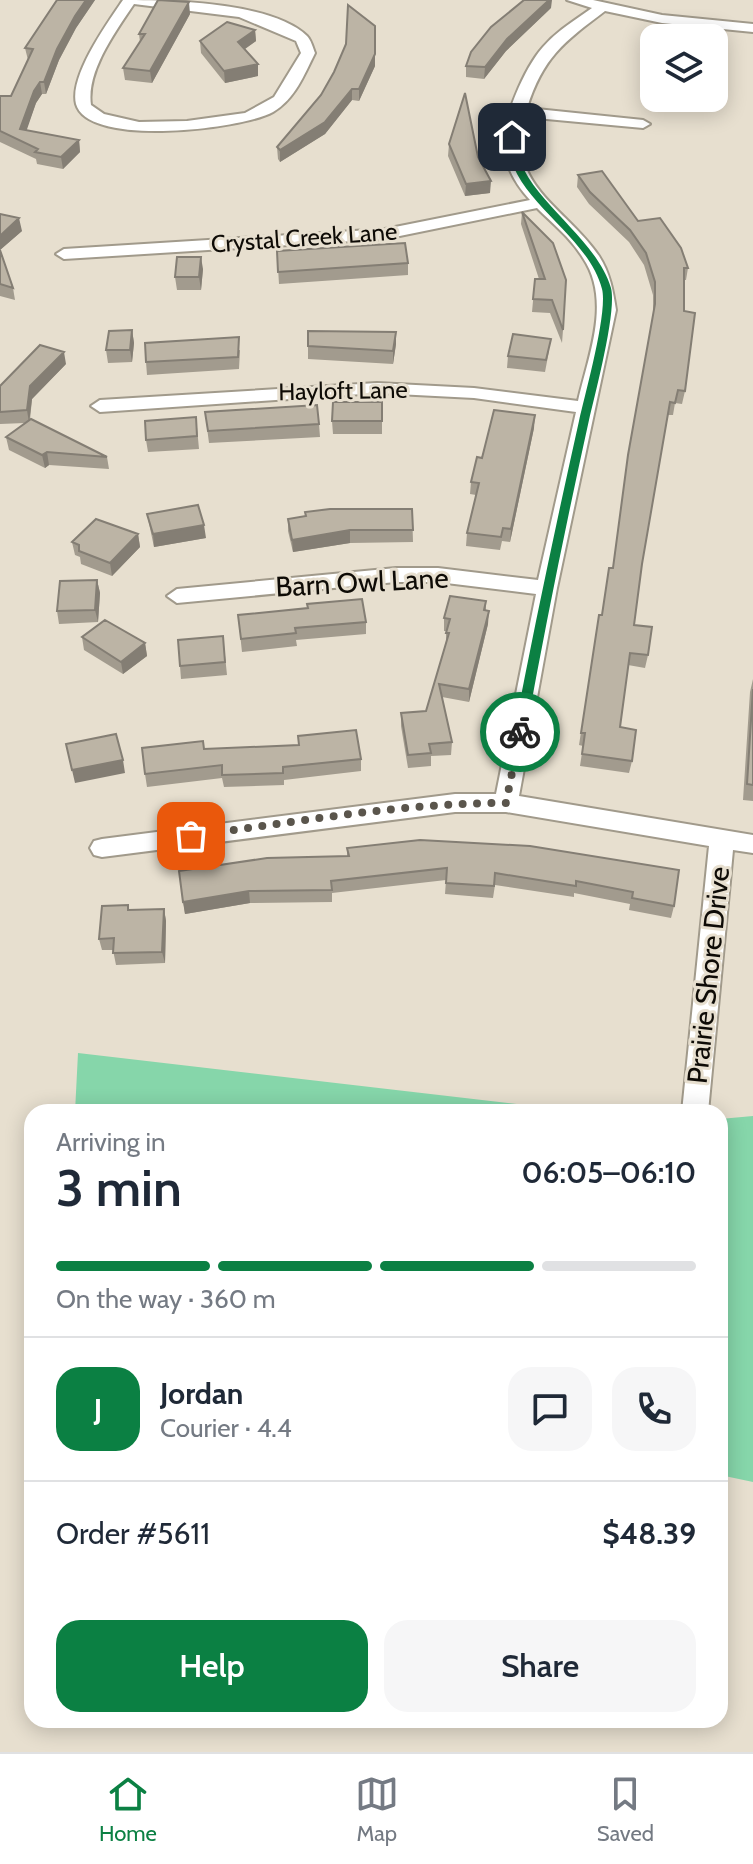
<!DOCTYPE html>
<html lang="en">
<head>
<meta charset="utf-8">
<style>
	:root { --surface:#fff; --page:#f6f6f7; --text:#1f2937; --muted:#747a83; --line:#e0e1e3; --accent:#0b8043 }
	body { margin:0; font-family:Cabin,sans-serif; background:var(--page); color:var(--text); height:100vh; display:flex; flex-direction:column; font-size:30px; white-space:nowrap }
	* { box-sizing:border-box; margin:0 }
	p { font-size:26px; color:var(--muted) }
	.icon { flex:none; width:44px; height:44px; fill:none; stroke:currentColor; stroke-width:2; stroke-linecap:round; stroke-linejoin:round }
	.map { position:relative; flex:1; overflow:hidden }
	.details { position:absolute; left:24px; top:1104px; width:704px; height:624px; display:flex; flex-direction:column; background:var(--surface); border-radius:24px; box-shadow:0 4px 20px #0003 }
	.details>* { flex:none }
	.controls { position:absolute; left:640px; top:24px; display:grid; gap:16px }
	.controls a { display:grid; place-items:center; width:88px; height:88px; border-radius:16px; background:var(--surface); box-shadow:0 4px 20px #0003; font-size:40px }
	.pin { position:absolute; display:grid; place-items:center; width:68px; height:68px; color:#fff; margin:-34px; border-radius:16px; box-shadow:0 4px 12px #0006 }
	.courier { position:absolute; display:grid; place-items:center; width:80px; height:80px; margin:-40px; border:6px solid #0b8043; border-radius:50%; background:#fff; color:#222; box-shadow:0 2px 10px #0007 }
	.head em { font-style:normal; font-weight:600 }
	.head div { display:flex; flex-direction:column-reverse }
	.head { display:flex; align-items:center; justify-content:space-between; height:136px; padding:0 32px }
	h1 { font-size:52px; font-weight:600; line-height:60px }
	.bar { display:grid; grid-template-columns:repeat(4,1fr); gap:12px 8px; align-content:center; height:96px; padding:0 32px }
	.bar i { height:10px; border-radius:6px; background:var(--line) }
	.bar .active { background:var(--accent) }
	.bar p { grid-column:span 4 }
	.line { display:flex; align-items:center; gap:20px; padding:0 32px; border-top:2px solid var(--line) }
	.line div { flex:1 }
	.round { display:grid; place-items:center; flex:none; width:84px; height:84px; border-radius:24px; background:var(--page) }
	.button { display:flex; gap:16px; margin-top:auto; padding:16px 32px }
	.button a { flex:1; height:92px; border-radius:24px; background:var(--accent); color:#fff; font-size:32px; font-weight:600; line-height:92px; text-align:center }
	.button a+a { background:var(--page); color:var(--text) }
	.menu { display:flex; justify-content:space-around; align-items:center; height:112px; border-top:2px solid var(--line); background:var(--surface); font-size:22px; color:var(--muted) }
	.menu a { display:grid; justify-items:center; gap:4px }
	.menu .active { color:var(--accent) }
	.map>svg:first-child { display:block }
</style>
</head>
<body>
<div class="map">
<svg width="753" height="1752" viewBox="0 0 753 1752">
	<rect width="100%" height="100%" fill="#e7dfcf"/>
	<!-- green -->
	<path fill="#86d6aa" d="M78 1053 586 1112H75Z
		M753 1116V1482L720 1475V1119Z"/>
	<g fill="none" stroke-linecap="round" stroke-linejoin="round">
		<!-- street casing -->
		<g stroke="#a19a8b" stroke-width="4">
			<path id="street" d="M123 0C169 0 272 2 307 36 311 40 313 48 315 53 304 75 295 99 273 112 243 129 88 148 76 104 69 76 108 22 123 0ZM134 4 239 17 296 41 301 53 274 97 245 113 187 121 139 122 104 114 91 105C86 71 116 31 134 4Z
				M567 0H593L662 15 753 24V32L662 23 605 11C564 42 543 57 527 108L643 120 650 124 643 128 525 117C505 185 567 208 599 256 610 273 613 291 616 310L557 588 519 796 753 835V853L733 850 708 1112H682L709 846 506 812H455L102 857 94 855 90 848 94 841 102 839 455 794H496L536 594 438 582H396L177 603 167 596 177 589 396 568H438L538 580 576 412 474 398 377 393 100 412 91 406 100 400 377 383 474 388 578 401C588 356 612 301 583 258 571 238 553 224 537 208L385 239 64 259 56 254 64 249 385 229 530 200C517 186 507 169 504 150 500 123 525 67 543 47 557 31 575 20 592 8Z"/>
		</g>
		<!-- street -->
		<use href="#street" fill="#fff" fill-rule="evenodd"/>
	</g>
	<!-- wall -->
	<path fill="#a29b8e" d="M57 0H95L76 28 59 60 46 94H42L36 103 26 130 79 140 80 152 63 169 37 164 36 159 0 142V96H11L28 60 25 48Z
		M551 8 506 51 484 79 466 77V66Z
		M190 14 152 83 125 80 123 68 140 42 139 34Z
		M375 26V66L359 101 352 100 325 134 280 162 278 159 277 147 321 95Z
		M255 30 256 41 245 49 258 64V76L225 83 201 53 200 41Z
		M449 144 478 157 490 193 465 196 448 156Z
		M578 175 638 221 688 268 686 280H684L685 391 682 404 675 403 673 415H668L642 564 634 625 648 655 645 668 628 665 620 727 632 761 629 773 580 766 583 746 579 745 599 615H602L613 568 653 315V295L644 265 629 242 589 204 577 187Z
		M522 212 563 330 562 343 550 313 532 312 535 279H539L521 224Z
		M0 214 22 231 0 250 13 288 15 300 0 296Z
		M277 251 408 263V275L279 284Z
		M203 269 201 290H177L175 277Z
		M132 330 134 343 132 362 108 363 106 350Z
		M396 332V344L393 364 308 359V346Z
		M240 350 239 369 147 375 146 362Z
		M549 351 545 372 507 368 508 356Z
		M66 364 32 399 30 420 107 457 109 469 49 465 45 468 9 450 6 437 25 423 0 424V386Z
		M382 402V434H333L332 421Z
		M205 412 319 424 320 437 209 443Z
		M196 417 199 449 148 452 146 440Z
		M534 428 510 542 502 541 500 550 466 546 467 533 476 495 470 494 471 482 482 458Z
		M412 509 413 542 350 543 293 552 288 531V519L305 516V512Z
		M147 514 206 538 154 547Z
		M138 534 140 547 112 576 81 564 80 557 75 555 72 542Z
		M97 580 100 593 98 622 59 624 57 611Z
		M486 601V611L488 624 469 702 442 697 452 742 451 755 431 756V766L408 768 401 726V713L426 711 446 644V631H444V618Z
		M238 615 366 622V634L296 640 297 646 242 652Z
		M223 636 227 675 181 679 180 666Z
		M82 637 145 643 147 656 123 674 84 650Z
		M753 679V801L743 800 750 692Z
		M298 736 361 759V771L284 780V785L224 787 222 778 147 787 145 774 204 749 298 746Z
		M530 846 674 906 671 918 629 910 630 904 574 893V897L495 885 493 898 445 894 446 880 332 893V902L250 903 185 914 179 871 347 856V848Z
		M164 909 166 921 165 963 116 965 113 950H102L99 939 129 910Z"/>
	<!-- shaded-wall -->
	<path fill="#847e74" d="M86 0H95L76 28 59 60 46 94 44 82 57 49 75 16Z
		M549 0H552L551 8 506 51 484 79 485 67 507 39Z
		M189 2 190 14 152 83 150 71Z
		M255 30 256 41 239 53 238 42Z
		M375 54V66L359 101V89Z
		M258 64V76L225 83 224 71Z
		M40 82 42 94 36 103 23 141 20 129 34 91Z
		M352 89V100L325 134 280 162V150Z
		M79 140 80 152 63 169 61 157Z
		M491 181 490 193 465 196 466 184Z
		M19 218 22 231 0 250V236Z
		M201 257 203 269 201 290 199 277Z
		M132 330 134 343 132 362 130 350Z
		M396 332V344L393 364V351Z
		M64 352 66 364 32 399 29 423 27 410 30 386Z
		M535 415 534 428 510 542 511 529Z
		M47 452 49 465 45 468 42 455Z
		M204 525 206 538 154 547 153 534Z
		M350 530V543L293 552 292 540Z
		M138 534 140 547 112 576 110 563Z
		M97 580 100 593 98 622 95 610Z
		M489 611 488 624 469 702V689Z
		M145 643 147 656 123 674 121 662Z
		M123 760 125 773 75 783 72 770Z
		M249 891 250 903 185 914 183 902Z
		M164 909 166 921 165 963 162 952Z"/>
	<!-- building -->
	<path fill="#bcb4a5" stroke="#847e74" stroke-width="2" d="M57 0H86L75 16 57 49 44 82H40L34 91 20 129 79 140 61 157 35 152 38 149 0 131V96H11L33 49 25 48Z
		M158 0 189 2 150 71 123 68 145 34H139Z
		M524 0H549L507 39 485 67 466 66 471 52 491 27Z
		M348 5 375 26V54L359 89H352L325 122 280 150 277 147 321 95 334 72 346 44Z
		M227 22 255 30 238 42 258 64 224 71 200 41Z
		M676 28 695 30V38H672Z
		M465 93 478 157 491 181 466 184 449 144Z
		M602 171 638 221 660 218 681 248 688 268H684V311L695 313 685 391 678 390 675 403 670 402 642 564 634 625 652 627 648 655 630 653 620 727 636 730 632 761 582 754 585 733H581L599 615H602L609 568H613L628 455 655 304V282L646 253 630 230 590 192 578 175Z
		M522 212 553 243 566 280 563 330 552 300 533 299 535 279H545Z
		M0 214 19 218 0 236Z
		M405 243 408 263 278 272 277 251Z
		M0 250 13 288 0 284Z
		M177 257H201L199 277H175Z
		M132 330 130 350H106L109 331Z
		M308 331 396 332 393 351 308 346Z
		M513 334 551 339 546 360 508 356Z
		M239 337 238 357 146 362 145 343Z
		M40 345 64 352 30 386 27 410 0 412V386Z
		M333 402H382V421H332Z
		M317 405 319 424 208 431 205 412Z
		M494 410 535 415 511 529 503 528 501 537 467 533 479 483 471 482 477 457 482 458Z
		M196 417 197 436 146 440 145 421Z
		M31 419 107 457 47 452 42 455 6 437Z
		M198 505 204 525 153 534 147 514Z
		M330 509H412L413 530H350L292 540 288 519 306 516 305 512Z
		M96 519 138 534 110 563 79 551V545L72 542Z
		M97 580 95 610 57 611 60 581Z
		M450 596 486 601 484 610 489 611 469 689 439 684 452 742 429 744 431 753 408 755 401 713 426 711 449 633H446L450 619 444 618Z
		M362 599 366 622 295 628 296 633 241 639 238 615 308 608 307 604Z
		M105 620 145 643 121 662 82 637Z
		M223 636 225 662 180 666 178 640Z
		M753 689V785L747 784Z
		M356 730 361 759 283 767V773L222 775V765L145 774 142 748 203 741 204 749 299 745 298 736Z
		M116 734 123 760 72 770 66 744Z
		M420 840 530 846 679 870 674 906 632 898 633 892 576 881V886L495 873 494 886 446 883 447 868 331 881 332 890 249 891 183 902 179 871 267 858 349 856 347 848Z
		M128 905V910L164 909 162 952 113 953 114 938 99 939 102 906Z"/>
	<!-- route -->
	<path fill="#0b8043" d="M512 135 516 137C514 193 594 231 611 288 617 311 595 394 589 420 566 524 545 627 526 732L520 736 514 732C534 628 556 524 579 421 585 394 608 312 602 289 587 231 505 197 508 137Z"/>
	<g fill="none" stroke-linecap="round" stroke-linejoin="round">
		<!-- done -->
		<path stroke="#5a554c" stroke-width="8" stroke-dasharray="0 14.4" d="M191 836C296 822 401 803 506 803L520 732"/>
	</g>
	<g text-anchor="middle" stroke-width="6" stroke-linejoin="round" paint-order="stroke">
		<!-- far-street labels -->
		<g font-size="24" fill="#0e0b06" stroke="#e7dfcf">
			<text transform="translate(304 238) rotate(-4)" y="8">Crystal Creek Lane</text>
			<text transform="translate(343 391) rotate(-1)" y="8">Hayloft Lane</text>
		</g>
		<!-- street labels -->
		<g font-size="28" fill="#0e0b06" stroke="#e7dfcf">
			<text transform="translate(362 582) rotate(-3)" y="10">Barn Owl Lane</text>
			<text transform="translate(708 975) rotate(-84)" y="10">Prairie Shore Drive</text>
		</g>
	</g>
</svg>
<div class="controls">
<a><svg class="icon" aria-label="layers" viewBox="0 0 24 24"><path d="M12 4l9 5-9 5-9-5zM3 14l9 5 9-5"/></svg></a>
</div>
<div class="pin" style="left:191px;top:836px;background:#ea580c"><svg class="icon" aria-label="bag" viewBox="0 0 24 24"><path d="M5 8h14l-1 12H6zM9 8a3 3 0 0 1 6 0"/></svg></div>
<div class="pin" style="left:512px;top:137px;background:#1f2937"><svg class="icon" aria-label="home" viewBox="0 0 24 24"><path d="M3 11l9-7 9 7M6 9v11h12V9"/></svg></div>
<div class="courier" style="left:520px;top:732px"><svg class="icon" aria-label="bike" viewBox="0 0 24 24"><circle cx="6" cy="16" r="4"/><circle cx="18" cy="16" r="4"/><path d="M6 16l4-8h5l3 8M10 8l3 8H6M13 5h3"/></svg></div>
<section class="details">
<div class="head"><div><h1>3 min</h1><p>Arriving in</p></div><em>06:05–06:10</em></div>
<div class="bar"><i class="active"></i><i class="active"></i><i class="active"></i><i></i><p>On the way · 360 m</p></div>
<div class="line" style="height:144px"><b class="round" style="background:var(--accent);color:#fff">J</b><div><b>Jordan</b><p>Courier · 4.4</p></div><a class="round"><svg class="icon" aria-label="chat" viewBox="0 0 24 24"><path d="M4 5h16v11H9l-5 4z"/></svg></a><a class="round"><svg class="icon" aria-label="phone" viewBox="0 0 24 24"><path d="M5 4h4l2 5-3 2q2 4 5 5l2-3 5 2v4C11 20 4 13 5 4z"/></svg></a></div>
<div class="line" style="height:104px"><div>Order #5611</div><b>$48.39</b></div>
<div class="button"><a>Help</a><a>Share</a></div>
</section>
</div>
<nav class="menu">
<a class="active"><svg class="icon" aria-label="home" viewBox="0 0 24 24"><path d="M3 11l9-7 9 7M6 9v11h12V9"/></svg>Home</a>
<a><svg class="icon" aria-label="map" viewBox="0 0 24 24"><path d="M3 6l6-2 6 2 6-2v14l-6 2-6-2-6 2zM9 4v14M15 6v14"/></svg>Map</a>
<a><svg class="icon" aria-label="saved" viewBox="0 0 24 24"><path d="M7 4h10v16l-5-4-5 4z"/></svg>Saved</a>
</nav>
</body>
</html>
